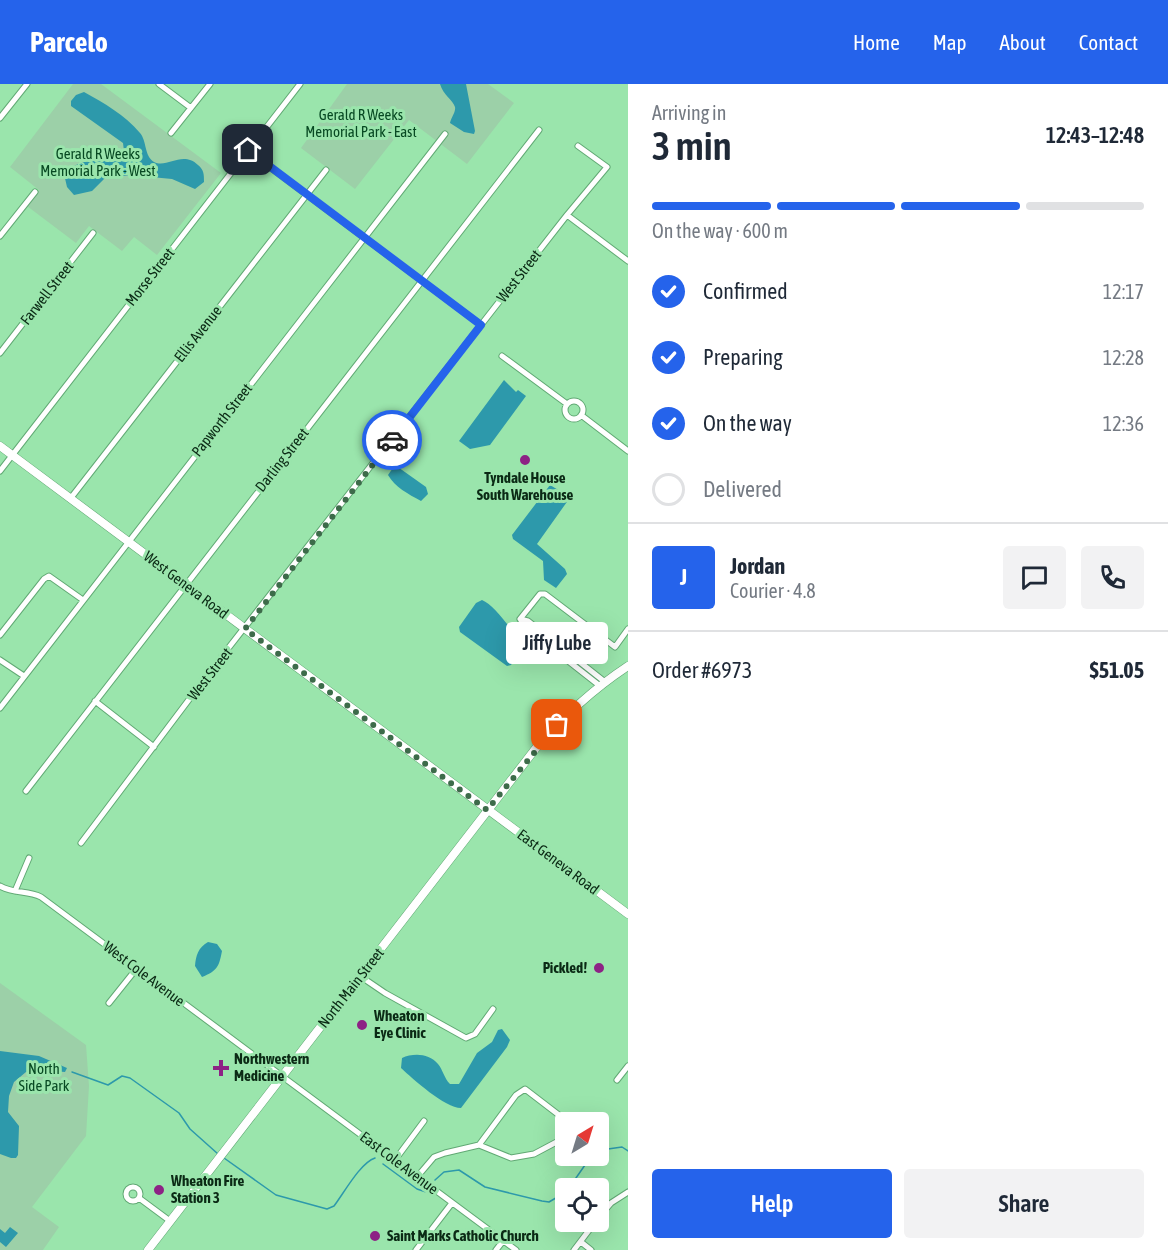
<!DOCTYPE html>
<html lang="en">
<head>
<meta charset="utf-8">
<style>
	:root { --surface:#fff; --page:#f2f2f3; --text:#1f2937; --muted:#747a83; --line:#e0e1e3; --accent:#2563eb }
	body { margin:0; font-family:"Asap Condensed",sans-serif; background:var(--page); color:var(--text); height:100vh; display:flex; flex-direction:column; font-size:22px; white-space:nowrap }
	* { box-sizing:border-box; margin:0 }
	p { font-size:20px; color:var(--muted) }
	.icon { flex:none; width:33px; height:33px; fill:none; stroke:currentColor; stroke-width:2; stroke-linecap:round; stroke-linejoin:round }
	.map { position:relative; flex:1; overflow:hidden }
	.side { display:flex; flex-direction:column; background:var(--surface); width:540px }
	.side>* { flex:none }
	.needle { width:39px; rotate:38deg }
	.controls { position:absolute; left:555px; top:1028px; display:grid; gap:12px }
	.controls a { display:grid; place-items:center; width:54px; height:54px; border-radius:6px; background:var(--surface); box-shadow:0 6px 24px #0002; font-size:30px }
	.pin { position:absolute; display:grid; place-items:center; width:51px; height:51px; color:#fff; margin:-26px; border-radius:12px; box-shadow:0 3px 9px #0006 }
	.courier { position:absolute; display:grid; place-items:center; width:60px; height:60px; margin:-30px; border:4px solid #2563eb; border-radius:50%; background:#fff; color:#222; box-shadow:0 2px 8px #0007 }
	.bubble { position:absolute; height:42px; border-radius:6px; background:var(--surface); box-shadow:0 6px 24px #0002; font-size:20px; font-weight:600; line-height:42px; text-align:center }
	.head em { font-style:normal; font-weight:600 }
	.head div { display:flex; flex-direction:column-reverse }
	.head { display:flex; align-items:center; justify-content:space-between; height:102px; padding:0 24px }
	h1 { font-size:39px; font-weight:600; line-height:45px }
	.bar { display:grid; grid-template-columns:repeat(4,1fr); gap:9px 6px; align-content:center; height:72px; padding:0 24px }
	.bar i { height:8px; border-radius:4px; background:var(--line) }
	.bar .current { background:var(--accent) }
	.bar p { grid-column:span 4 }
	.line { display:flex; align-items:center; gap:15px; padding:0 24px; border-top:2px solid var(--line) }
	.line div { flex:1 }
	.round { display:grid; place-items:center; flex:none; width:63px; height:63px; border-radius:6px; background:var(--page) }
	ol { padding:0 24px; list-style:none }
	li { display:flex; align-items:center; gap:18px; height:66px }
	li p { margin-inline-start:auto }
	li .icon { padding:6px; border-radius:50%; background:var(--accent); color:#fff; stroke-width:4 }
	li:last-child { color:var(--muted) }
	li i { width:33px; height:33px; border:3px solid var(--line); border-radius:50% }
	.action { display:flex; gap:12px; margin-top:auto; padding:12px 24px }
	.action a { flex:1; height:69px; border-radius:6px; background:var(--accent); color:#fff; font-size:24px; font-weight:600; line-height:69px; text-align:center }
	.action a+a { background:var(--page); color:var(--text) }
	header { display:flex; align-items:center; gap:36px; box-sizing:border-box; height:84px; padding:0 30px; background:var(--accent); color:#fff }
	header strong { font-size:28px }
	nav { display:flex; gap:33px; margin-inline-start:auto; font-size:21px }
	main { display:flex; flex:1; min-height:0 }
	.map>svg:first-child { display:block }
</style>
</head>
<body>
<header>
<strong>Parcelo</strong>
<nav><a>Home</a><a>Map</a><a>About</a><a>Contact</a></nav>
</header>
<main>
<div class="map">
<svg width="628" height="1166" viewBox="0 0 628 1166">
	<rect width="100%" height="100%" fill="#9ae5ac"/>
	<!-- green -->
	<path fill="#9cd0a8" d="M73 0H101L221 89 157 171 134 153 122 167 89 142 76 159 27 122 39 106 10 83Z
		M347 0H488L514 19 467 80 409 36 355 105 301 64Z
		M0 899 86 961 89 1002 86 1052 32 1123 59 1143 43 1166H0Z"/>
	<!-- water -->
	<path fill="#2d99ab" d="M440 0H466L475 47 474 50 464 48 450 39C451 34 456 28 455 23 453 16 443 11 440 0Z
		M84 8C104 19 125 31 140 49 147 57 144 72 154 78 167 85 182 66 198 81 204 86 204 90 204 98L195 105 172 95 130 91 105 94 92 107 74 111 67 103 64 90C80 74 97 76 119 74L124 67 123 59 71 22V17L76 11Z
		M504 296 516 308 518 306 526 312 490 361 470 365 459 357Z
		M395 381 426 403 428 410 421 417C408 410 395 403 388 391Z
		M550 401 565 410 569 415 537 460 565 485 567 490 556 504 544 496 543 477 513 455 512 451Z
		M482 516C495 521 512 548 524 560L511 581 507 582 460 548 459 543 476 519Z
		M208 858 217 860 222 867C219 883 217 887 202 893L195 882C196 871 198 864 208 858Z
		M502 945 510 956 507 963 461 1024C445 1024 413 995 401 984L402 974C413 969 429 969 438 980 443 986 444 994 450 1000H459L477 969 492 958 498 946Z
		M0 967 39 972 67 984 65 988 41 986 26 988 14 998 9 1012 8 1028 19 1042 18 1071 16 1074H11L0 1070Z
		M10 1143 18 1149 6 1163 0 1158V1145L5 1149Z"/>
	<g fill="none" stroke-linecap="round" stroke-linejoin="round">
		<!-- stream -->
		<path stroke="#2d99ab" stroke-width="1.5" d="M72 988 108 1001 122 992 130 994 179 1029 190 1045 218 1070
			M598 1068 601 1066 622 1063 628 1067
			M224 1074 276 1111 327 1125 334 1122C344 1109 360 1079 375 1074
			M383 1080 417 1105 426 1108
			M435 1096 444 1088 459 1086 485 1103 542 1117 549 1118 566 1108
			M569 1104 585 1081 595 1071"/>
		<!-- street casing -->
		<g stroke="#61a974" stroke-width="7">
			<path id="street" d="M159 0 191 24
				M0 34 27 0
				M171 49 210 0
				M248 67 481 241
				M567 131 628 177
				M0 152 35 108
				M0 269 93 149
				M502 272 567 320
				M565 326a9 9 0 1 1 18 0a9 9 0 1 1-18 0Z
				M581 331 628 367
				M0 387 300 0
				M70 415 326 86
				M520 535 540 510H545L615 563 628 545
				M520 535 528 537 605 598
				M520 535 525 543 600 602
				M0 551 44 495 49 492 83 516
				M0 576 24 592
				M95 617 154 663
				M0 624 445 50
				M26 707 539 46
				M81 759 212 585 567 131 607 83 578 62
				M0 802C13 810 28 806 41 813L516 1166
				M15 807 29 774
				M360 892 385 909 466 954 475 950 493 925
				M109 919 137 884
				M617 996 628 982
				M479 1061 516 1011 525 1005 568 1038
				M395 1076 424 1037
				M417 1093 434 1073 445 1069 479 1061 511 1074 534 1070 566 1053
				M126 1110a7 7 0 1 1 14 0a7 7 0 1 1-14 0Z
				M139 1114 170 1137
				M598 1134 611 1119 628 1108
				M581 1158 591 1166
				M416 1166 452 1119
				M496 1166 503 1157
				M574 1166 596 1137"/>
		</g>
		<!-- secondary casing -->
		<g stroke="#61a974" stroke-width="9">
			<path id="secondary" d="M0 362 628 830
				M148 1166 536 664C563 633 593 605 628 582"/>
		</g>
		<!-- street -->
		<use href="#street" stroke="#fff" stroke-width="5"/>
		<!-- secondary -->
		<use href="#secondary" stroke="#fff" stroke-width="8"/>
	</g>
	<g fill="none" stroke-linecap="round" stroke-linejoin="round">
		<!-- done -->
		<path stroke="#3d6b4a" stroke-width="6" stroke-dasharray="0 10.8" d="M392 356 245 545 487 726 557 641"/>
		<!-- route -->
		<path stroke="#2563eb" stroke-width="8" d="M248 66 481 241 392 356"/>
	</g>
	<!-- markers -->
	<g fill="#8d2285" stroke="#9ae5ac" stroke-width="2">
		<circle cx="525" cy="376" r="6"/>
		<circle cx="599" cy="884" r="6"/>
		<circle cx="362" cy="941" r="6"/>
		<path d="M218 975h6v6h6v6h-6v6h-6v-6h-6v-6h6z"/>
		<circle cx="159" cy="1106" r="6"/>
		<circle cx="375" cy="1152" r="6"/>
	</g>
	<g text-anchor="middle" stroke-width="6" stroke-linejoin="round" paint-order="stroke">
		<!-- park labels -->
		<g font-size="15" fill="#074922" stroke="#9ae5ac">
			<text x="361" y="36">Gerald R Weeks<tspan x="361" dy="17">Memorial Park - East</tspan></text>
			<text x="98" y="75">Gerald R Weeks<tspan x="98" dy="17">Memorial Park - West</tspan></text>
			<text x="44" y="990">North<tspan x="44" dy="17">Side Park</tspan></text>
		</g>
		<!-- street labels -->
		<g font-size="15" fill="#0b2a15" stroke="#9ae5ac">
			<text transform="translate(519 192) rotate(-52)" y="5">West Street</text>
			<text transform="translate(150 193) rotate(-52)" y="5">Morse Street</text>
			<text transform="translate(47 209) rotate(-52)" y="5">Farwell Street</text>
			<text transform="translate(198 250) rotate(-52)" y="5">Ellis Avenue</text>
			<text transform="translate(222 336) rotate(-52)" y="5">Papworth Street</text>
			<text transform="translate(282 376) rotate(-52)" y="5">Darling Street</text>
			<text transform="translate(186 501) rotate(37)" y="5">West Geneva Road</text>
			<text transform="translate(210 590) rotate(-52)" y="5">West Street</text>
			<text transform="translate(558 778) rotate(37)" y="5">East Geneva Road</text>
			<text transform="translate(144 890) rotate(37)" y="5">West Cole Avenue</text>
			<text transform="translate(351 904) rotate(-52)" y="5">North Main Street</text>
			<text transform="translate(399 1079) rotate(37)" y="5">East Cole Avenue</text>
		</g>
		<!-- poi labels -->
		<g font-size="15" font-weight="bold" fill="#0b2a15" stroke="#9ae5ac" text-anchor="start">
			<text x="525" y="399" text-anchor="middle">Tyndale House<tspan x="525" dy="17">South Warehouse</tspan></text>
			<text x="587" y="889" text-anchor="end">Pickled!</text>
			<text x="374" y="937">Wheaton<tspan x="374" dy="17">Eye Clinic</tspan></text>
			<text x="234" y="980">Northwestern<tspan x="234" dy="17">Medicine</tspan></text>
			<text x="171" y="1102">Wheaton Fire<tspan x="171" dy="17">Station 3</tspan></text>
			<text x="387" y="1157">Saint Marks Catholic Church</text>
		</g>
	</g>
</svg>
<div class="controls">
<a><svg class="needle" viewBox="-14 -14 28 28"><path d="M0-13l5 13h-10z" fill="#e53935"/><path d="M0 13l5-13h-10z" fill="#747a83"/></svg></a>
<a><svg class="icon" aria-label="locate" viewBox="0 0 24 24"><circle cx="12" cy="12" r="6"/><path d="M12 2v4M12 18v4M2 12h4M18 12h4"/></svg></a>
</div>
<div class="pin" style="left:557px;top:641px;background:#ea580c"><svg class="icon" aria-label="bag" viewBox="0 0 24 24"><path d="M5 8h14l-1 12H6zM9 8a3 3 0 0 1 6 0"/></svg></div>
<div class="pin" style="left:248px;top:66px;background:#1f2937"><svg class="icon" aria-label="home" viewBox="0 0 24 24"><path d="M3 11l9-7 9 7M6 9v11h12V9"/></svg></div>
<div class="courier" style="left:392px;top:356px"><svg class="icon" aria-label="car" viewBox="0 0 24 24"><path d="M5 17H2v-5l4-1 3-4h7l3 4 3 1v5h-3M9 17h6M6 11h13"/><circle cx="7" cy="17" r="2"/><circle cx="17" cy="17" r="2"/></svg></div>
<div class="bubble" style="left:506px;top:538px;width:102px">Jiffy Lube</div>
</div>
<section class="side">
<div class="head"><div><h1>3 min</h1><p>Arriving in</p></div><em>12:43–12:48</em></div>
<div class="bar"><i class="current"></i><i class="current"></i><i class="current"></i><i></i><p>On the way · 600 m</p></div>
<ol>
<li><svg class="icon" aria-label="check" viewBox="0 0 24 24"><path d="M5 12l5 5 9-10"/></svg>Confirmed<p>12:17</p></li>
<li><svg class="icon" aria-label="check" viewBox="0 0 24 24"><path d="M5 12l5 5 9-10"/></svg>Preparing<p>12:28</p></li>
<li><svg class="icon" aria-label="check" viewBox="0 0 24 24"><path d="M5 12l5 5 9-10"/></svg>On the way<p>12:36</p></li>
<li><i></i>Delivered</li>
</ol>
<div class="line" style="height:108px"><b class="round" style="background:var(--accent);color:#fff">J</b><div><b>Jordan</b><p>Courier · 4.8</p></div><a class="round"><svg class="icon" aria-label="chat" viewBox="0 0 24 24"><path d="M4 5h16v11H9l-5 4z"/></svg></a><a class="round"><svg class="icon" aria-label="phone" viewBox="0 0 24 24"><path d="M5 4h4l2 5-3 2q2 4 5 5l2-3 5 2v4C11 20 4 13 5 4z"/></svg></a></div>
<div class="line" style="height:78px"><div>Order #6973</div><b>$51.05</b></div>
<div class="action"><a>Help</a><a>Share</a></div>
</section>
</main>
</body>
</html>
